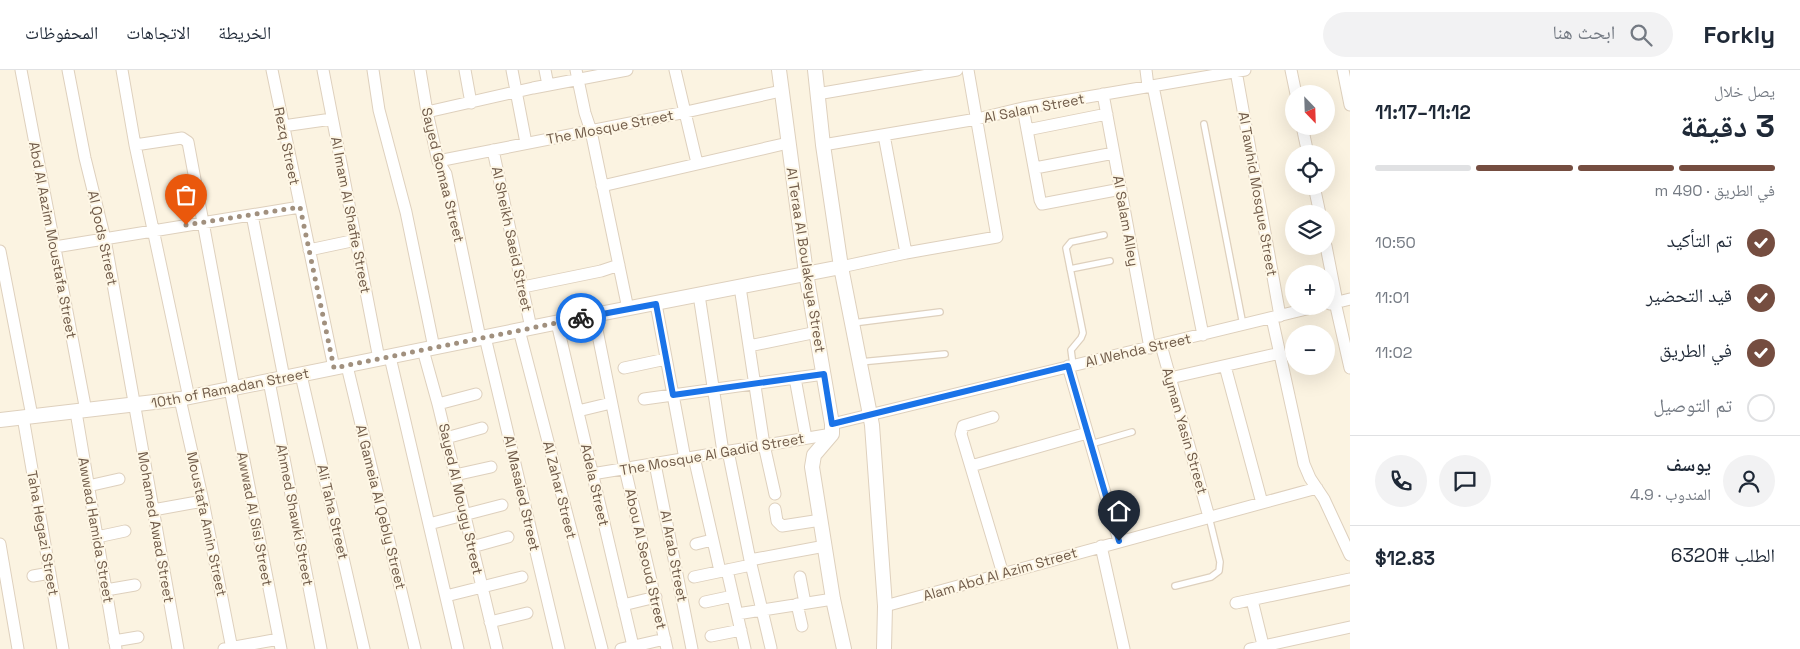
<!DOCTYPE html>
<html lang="ar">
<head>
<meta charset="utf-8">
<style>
	:root { --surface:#fff; --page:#f2f2f3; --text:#1f2937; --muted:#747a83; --line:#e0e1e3; --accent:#754d40 }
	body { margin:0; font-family:"Space Grotesk","Noto Naskh Arabic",sans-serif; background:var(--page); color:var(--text); direction:rtl; height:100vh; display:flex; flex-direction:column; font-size:19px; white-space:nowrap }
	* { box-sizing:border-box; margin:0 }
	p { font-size:16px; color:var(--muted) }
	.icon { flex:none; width:28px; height:28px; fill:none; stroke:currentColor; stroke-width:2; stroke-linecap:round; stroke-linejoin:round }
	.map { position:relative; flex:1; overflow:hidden; direction:ltr }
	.details { display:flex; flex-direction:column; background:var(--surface); width:450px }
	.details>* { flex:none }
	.needle { width:32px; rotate:157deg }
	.tools { position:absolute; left:1285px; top:15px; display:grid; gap:10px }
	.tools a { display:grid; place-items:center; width:50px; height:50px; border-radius:50%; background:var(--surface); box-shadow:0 5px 20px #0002; font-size:25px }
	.pin { position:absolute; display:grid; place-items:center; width:42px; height:42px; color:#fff; margin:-51px -21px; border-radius:50% 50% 50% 0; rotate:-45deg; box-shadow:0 0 5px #0007 }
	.pin .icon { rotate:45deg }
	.courier { position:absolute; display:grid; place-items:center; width:50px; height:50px; margin:-25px; border:4px solid #1a73e8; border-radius:50%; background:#fff; color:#222; box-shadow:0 1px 6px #0007 }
	.summary em { font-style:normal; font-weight:700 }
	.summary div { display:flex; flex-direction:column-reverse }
	.summary { display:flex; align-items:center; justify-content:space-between; height:85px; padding:0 25px }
	h1 { font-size:32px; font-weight:700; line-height:38px }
	.bar { display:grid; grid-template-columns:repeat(4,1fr); gap:8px 5px; align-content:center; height:60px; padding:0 25px }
	.bar i { height:6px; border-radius:4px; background:var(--line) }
	.bar .active { background:var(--accent) }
	.bar p { grid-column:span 4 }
	.line { display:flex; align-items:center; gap:12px; padding:0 25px; border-top:1px solid var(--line) }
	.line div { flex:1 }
	.round { display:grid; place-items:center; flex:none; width:52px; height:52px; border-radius:26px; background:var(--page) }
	ol { padding:0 25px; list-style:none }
	li { display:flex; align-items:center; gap:15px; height:55px }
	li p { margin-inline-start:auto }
	li .icon { padding:5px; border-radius:50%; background:var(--accent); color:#fff; stroke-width:4 }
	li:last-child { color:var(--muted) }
	li i { width:28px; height:28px; border:2px solid var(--line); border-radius:50% }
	header { display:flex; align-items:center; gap:30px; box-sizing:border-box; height:70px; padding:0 25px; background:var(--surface); border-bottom:1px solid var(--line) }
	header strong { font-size:24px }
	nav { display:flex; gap:28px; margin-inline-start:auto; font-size:18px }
	.search { width:350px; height:45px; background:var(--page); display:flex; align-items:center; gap:12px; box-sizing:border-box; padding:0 18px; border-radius:28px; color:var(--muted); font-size:19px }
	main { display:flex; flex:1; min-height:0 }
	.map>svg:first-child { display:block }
</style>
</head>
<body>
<header>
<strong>Forkly</strong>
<div class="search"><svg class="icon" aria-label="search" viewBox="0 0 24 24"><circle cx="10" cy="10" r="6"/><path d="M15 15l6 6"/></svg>ابحث هنا</div>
<nav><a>الخريطة</a><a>الاتجاهات</a><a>المحفوظات</a></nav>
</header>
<main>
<section class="details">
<div class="summary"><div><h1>3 دقيقة</h1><p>يصل خلال</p></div><em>11:12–11:17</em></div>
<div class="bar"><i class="active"></i><i class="active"></i><i class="active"></i><i></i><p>في الطريق · 490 m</p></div>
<ol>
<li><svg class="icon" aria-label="check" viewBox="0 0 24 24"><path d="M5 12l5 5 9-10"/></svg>تم التأكيد<p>10:50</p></li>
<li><svg class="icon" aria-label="check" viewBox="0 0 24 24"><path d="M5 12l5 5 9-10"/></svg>قيد التحضير<p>11:01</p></li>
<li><svg class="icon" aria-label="check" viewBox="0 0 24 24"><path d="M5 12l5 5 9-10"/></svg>في الطريق<p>11:02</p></li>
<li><i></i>تم التوصيل</li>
</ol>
<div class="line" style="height:90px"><a class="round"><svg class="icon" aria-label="person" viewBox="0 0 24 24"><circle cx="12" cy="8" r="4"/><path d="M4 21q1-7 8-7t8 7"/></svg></a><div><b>يوسف</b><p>المندوب · 4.9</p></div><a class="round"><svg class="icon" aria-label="chat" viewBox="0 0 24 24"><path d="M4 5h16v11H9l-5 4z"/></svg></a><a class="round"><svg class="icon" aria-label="phone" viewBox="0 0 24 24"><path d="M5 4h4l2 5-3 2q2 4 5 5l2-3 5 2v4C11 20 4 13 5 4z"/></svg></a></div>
<div class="line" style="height:65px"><div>الطلب #6320</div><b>$12.83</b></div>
</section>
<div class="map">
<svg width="1350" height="579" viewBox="0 0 1350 579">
	<rect width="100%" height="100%" fill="#fbf3e1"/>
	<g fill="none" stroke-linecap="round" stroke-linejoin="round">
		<!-- service casing -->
		<g stroke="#ded0bd" stroke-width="8">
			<path id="service" d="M1204 54 1243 255
				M1070 199 1110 191
				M853 253 940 242
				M860 292 945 284
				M1073 295 1071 280 1081 268 1083 263 1066 178 1071 172 1104 165
				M1091 374 1132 362
				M1175 516 1211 507 1219 501 1220 492 1209 447"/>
		</g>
		<!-- minor casing -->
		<g stroke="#ded0bd" stroke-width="13">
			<path id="minor" d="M21 0 86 341
				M68 0 85 88 105 169 178 579
				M122 0 135 75 189 328
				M272 0 334 298
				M323 0 379 289
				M373 0 379 40 406 142 434 278
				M420 0 427 42 438 91 446 104 480 268
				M465 0 471 33
				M512 0 526 73
				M545 0 548 15
				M576 0 585 43 591 61 628 239
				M675 0 697 93
				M1146 0 1148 16
				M1291 0 1296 24
				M1343 0 1350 35
				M1236 1 1280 246
				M1153 16 1203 265
				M817 24 957 0
				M1103 24 1150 278
				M1023 38 1040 130 1042 134 1121 119
				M427 42 533 18 627 0
				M283 56 332 49
				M1302 56 1308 84
				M1027 60 1107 44
				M884 65 906 183
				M135 75 182 68 188 72 234 318
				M823 75 977 49 1023 38 1245 0
				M493 80 531 258
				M438 91 686 42 781 21
				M1035 98 1114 83
				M602 116 788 73
				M1314 116 1320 144
				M252 145 284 308
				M1326 176 1337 232
				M55 177 300 137
				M309 180 356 170
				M0 181 32 346
				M841 197 906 183 997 167 968 0
				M523 217 601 201 619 195
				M740 217 764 375 775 424
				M699 225 723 382
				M1335 232 1350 298
				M656 234 685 389
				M1330 234 1350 229
				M594 245 625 399 667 579
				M1272 248 1304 394 1310 408 1324 429 1350 485
				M557 253 633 576
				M519 260 602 579
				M485 267 559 579
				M1161 275 1209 447
				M749 276 817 262
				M423 280 438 334 497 579
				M390 287 458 579
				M347 296 415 579
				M1068 296 1119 471
				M1225 296 1262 433
				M624 298 666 289
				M301 305 364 579
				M795 308 806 368
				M1170 308 1280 283
				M269 311 321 579
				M230 319 281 579
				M180 329 203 431 232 579
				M644 329 824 304
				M438 334 476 324
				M578 341 611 333
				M76 342 116 579
				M23 347 63 579
				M993 347 963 356 961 364 1003 504
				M832 354 1319 236
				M446 368 482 358
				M728 381 750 490 771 578
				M694 387 720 501
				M655 394 692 579
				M971 396 1087 363
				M592 404 832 364
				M455 405 491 397
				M88 416 119 409
				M775 439 777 451 782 456 821 450
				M153 440 203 431
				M429 454 502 435
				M97 467 125 461
				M0 474 18 579
				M696 474 712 470
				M1101 476 1124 579
				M472 477 508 467
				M750 490 825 476
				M727 500 745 579
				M33 506 50 503
				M694 507 751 495
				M800 507 805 533
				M106 520 135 515
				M446 526 522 507
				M1252 530 1264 579
				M705 532 733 526
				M1236 533 1350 509
				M797 534 802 556
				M623 535 656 527
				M885 536 1317 418
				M737 544 833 529
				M490 552 527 543
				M711 566 741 560
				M114 571 138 567
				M224 579 279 569
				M621 579 665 569
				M1250 579 1350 557"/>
		</g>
		<!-- tertiary casing -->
		<g stroke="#ded0bd" stroke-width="16">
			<path id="tertiary" d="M779 0 806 203 832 354V364L814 385 812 397 833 529 844 579
				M815 0 823 75 841 197 872 355 885 536 884 579
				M0 350 180 329 594 245 841 197"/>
		</g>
		<!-- service -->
		<use href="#service" stroke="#fff" stroke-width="5.5"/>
		<!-- minor -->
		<use href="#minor" stroke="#fff" stroke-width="11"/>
		<!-- tertiary -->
		<use href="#tertiary" stroke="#fff" stroke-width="14"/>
	</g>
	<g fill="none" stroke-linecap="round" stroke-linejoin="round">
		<!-- done -->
		<path stroke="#a1907e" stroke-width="5" stroke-dasharray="0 9" d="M186 155 300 137 334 298 581 248"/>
		<!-- route -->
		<path stroke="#1a73e8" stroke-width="6" d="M581 248 656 234 673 325 824 304 832 354 1068 296 1119 471"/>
	</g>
	<g text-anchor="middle" stroke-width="4" stroke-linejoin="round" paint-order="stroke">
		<!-- street labels -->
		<g font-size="14" fill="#705b49" stroke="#fef7e6">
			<text transform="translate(1034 38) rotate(-11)" y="5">Al Salam Street</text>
			<text transform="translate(610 57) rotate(-11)" y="5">The Mosque Street</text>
			<text transform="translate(287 76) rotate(78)" y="5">Rezq Street</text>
			<text transform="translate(443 105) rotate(76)" y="5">Sayed Gomaa Street</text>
			<text transform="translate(1258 124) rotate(80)" y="5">Al Tawhid Mosque Street</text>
			<text transform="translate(351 145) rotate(79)" y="5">Al Imam Al Shafie Street</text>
			<text transform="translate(1126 151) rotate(80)" y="5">Al Salam Alley</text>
			<text transform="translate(103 168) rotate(78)" y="5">Al Qods Street</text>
			<text transform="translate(512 169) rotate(78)" y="5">Al Sheikh Saeid Street</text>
			<text transform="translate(53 170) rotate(79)" y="5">Abd Al Aazim Moustafa Street</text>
			<text transform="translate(806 190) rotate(81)" y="5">Al Teraa Al Boulakeya Street</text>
			<text transform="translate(1138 280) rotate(-13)" y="5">Al Wehda Street</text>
			<text transform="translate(230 318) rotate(-11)" y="5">10th of Ramadan Street</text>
			<text transform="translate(1185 361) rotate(74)" y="5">Ayman Yasin Street</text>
			<text transform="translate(712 384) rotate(-10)" y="5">The Mosque Al Gadid Street</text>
			<text transform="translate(595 415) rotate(77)" y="5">Adela Street</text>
			<text transform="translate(560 420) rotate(76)" y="5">Al Zahar Street</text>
			<text transform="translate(522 423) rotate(77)" y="5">Al Masaied Street</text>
			<text transform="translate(461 429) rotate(77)" y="5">Sayed Al Mougy Street</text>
			<text transform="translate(381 437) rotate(76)" y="5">Al Gameia Al Qebly Street</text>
			<text transform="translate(333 442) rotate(77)" y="5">Ali Taha Street</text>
			<text transform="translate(295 445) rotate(79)" y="5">Ahmed Shawki Street</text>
			<text transform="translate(255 449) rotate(79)" y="5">Awwad Al Sisi Street</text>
			<text transform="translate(207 454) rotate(78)" y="5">Moustafa Amin Street</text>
			<text transform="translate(156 457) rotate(80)" y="5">Mohamed Awad Street</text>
			<text transform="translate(96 460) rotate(80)" y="5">Awwad Hamida Street</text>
			<text transform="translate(43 463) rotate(80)" y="5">Taha Hegazi Street</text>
			<text transform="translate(674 486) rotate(79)" y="5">Al Arab Street</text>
			<text transform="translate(646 489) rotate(77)" y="5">Abou Al Seoud Street</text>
			<text transform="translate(1000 504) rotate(-16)" y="5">Alam Abd Al Azim Street</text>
		</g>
	</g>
</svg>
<div class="tools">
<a><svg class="needle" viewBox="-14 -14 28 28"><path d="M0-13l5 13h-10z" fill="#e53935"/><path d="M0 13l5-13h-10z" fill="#747a83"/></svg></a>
<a><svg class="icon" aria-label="locate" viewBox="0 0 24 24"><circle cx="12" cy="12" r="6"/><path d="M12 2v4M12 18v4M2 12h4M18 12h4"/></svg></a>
<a><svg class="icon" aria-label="layers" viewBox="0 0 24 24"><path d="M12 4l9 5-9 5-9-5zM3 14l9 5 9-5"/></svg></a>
<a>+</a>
<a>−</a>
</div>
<div class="pin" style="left:186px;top:155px;background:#ea580c"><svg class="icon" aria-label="bag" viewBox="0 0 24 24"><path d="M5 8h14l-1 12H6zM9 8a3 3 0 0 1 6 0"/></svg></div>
<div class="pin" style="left:1119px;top:471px;background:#1f2937"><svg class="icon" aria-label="home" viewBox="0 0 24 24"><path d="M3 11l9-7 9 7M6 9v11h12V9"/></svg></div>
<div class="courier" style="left:581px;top:248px"><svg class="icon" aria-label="bike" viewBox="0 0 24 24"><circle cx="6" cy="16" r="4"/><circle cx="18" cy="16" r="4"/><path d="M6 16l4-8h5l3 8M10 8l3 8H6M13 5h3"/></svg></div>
</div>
</main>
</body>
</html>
